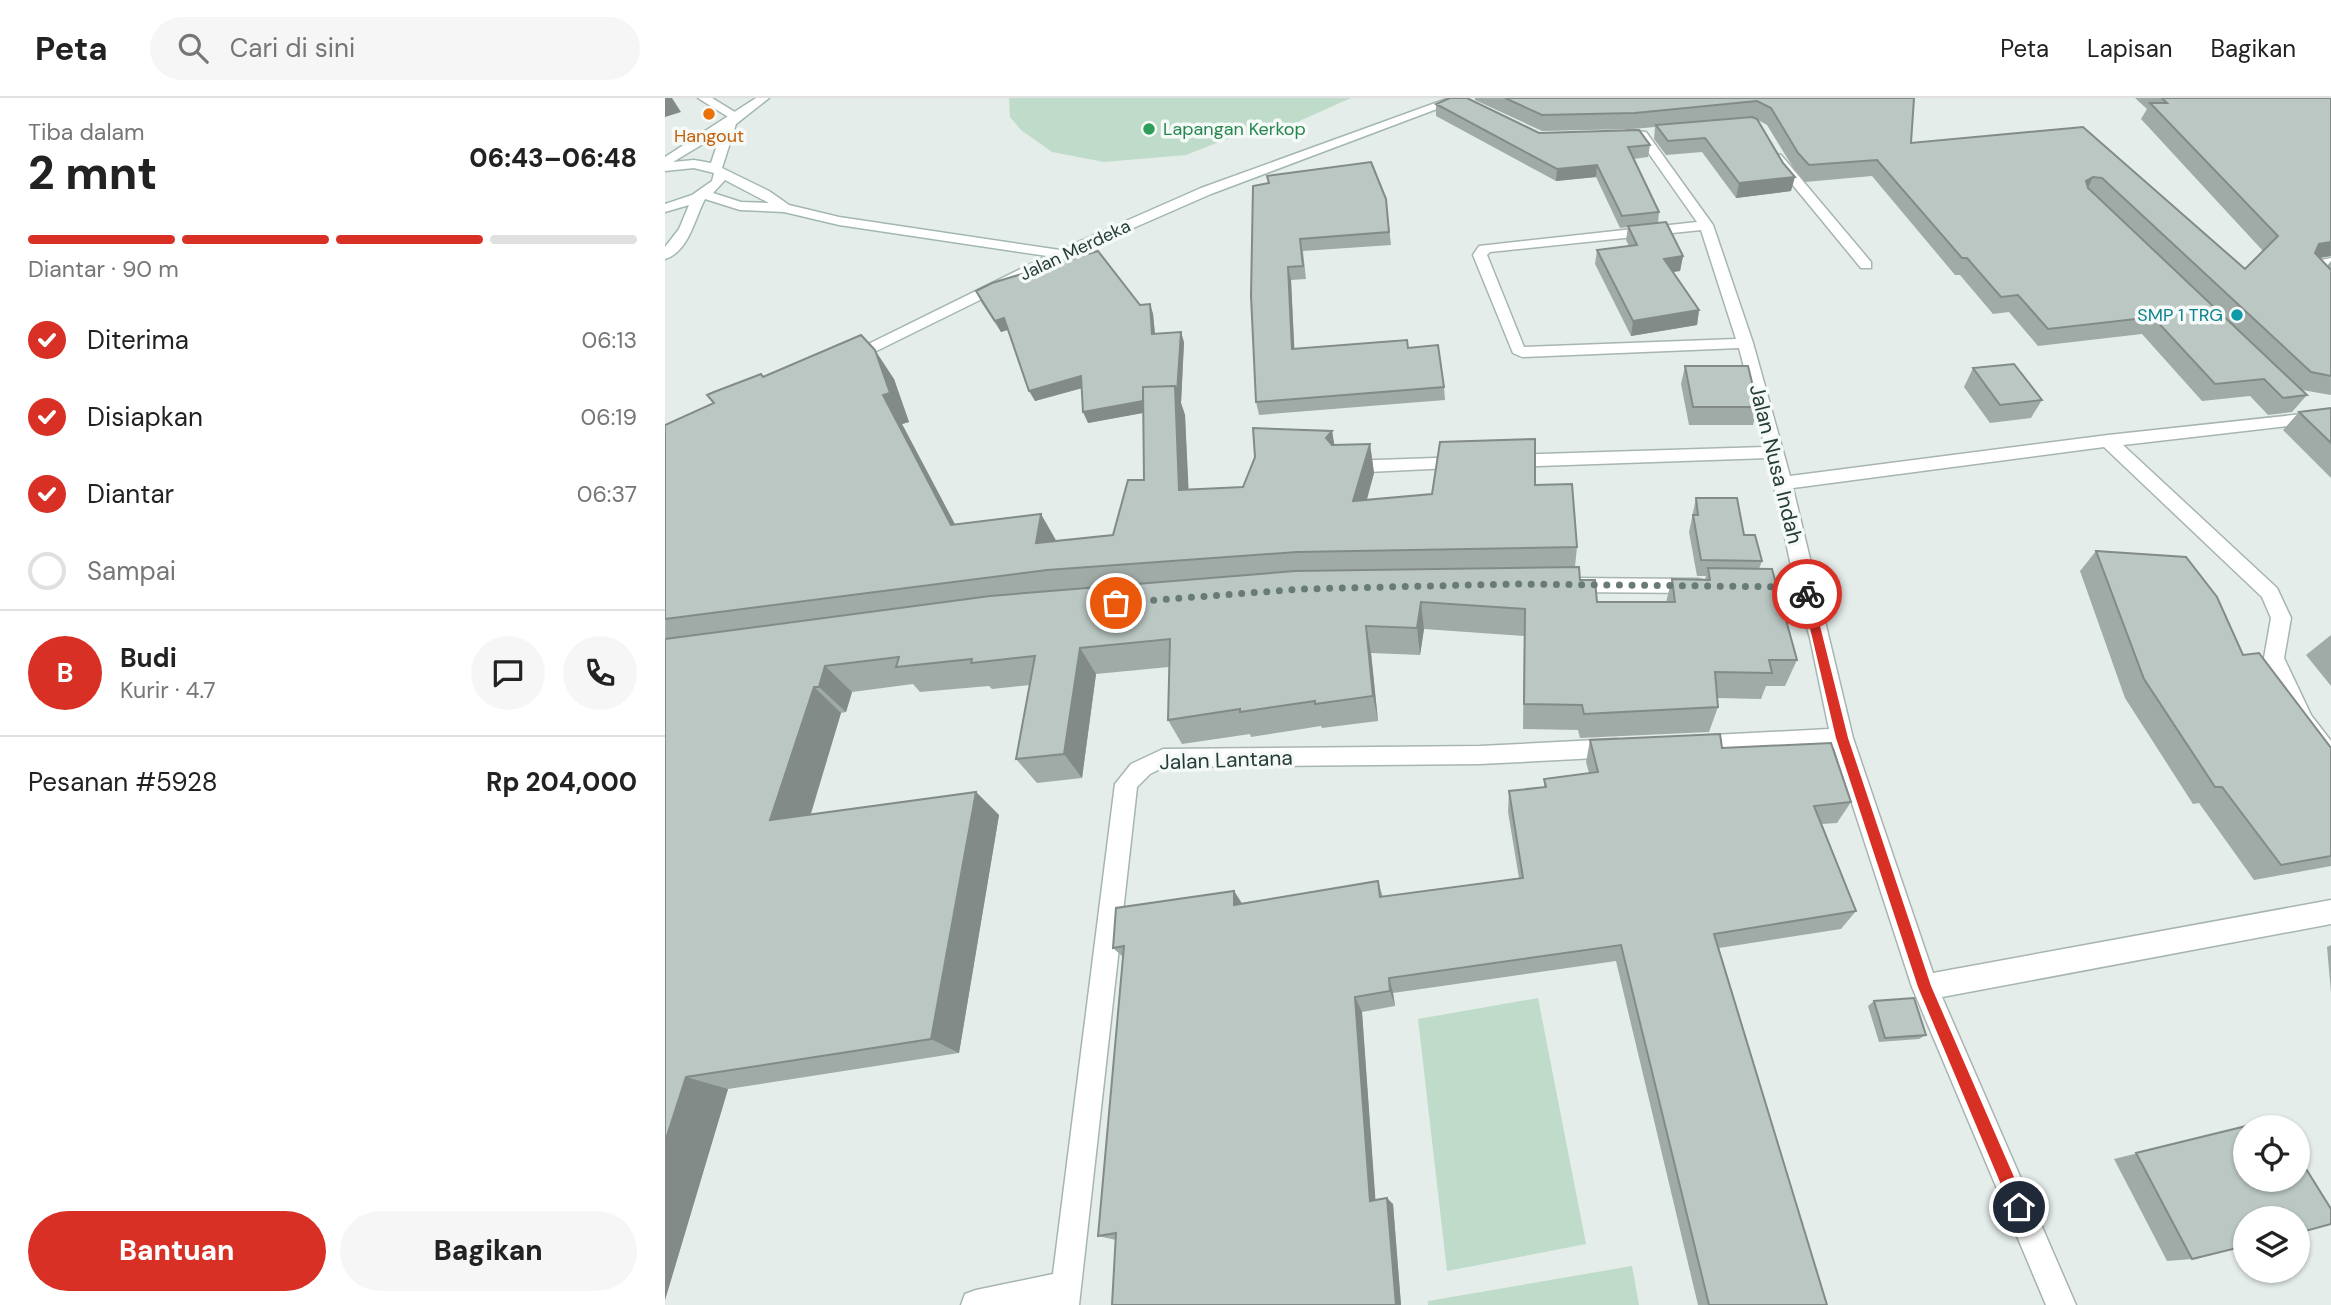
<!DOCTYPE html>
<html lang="id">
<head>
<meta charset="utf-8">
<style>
	:root { --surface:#fff; --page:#f6f6f6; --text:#222; --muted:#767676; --line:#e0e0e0; --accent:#d93025 }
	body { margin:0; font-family:"DM Sans",sans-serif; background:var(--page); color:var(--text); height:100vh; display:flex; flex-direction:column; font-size:26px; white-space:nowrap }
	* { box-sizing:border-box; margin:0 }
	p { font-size:23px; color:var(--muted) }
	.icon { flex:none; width:38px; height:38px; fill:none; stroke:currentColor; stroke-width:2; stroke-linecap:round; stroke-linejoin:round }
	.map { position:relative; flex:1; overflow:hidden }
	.details { display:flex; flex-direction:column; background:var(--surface); width:665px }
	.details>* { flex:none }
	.controls { position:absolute; left:1568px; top:1017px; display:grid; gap:14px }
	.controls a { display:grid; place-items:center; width:77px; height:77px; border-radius:50%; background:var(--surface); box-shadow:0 2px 5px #0004; font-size:35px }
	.pin { position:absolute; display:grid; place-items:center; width:60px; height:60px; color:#fff; margin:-30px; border:4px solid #fff; border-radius:50%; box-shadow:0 2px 7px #0007 }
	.courier { position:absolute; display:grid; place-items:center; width:70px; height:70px; margin:-35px; border:5px solid #d93025; border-radius:50%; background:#fff; color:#222; box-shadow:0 2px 9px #0007 }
	.head em { font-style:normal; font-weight:800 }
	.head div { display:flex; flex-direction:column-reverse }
	.head { display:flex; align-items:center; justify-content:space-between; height:119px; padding:0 28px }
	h1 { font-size:46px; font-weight:800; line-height:52px }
	.bar { display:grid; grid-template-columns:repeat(4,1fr); gap:10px 7px; align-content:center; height:84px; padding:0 28px }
	.bar i { height:9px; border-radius:5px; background:var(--line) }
	.bar .current { background:var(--accent) }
	.bar p { grid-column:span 4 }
	.line { display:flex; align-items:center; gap:18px; padding:0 28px; border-top:2px solid var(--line) }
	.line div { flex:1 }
	.round { display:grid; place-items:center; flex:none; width:74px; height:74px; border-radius:37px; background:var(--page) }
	ol { padding:0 28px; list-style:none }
	li { display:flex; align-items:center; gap:21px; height:77px }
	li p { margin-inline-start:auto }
	li .icon { padding:7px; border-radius:50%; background:var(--accent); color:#fff; stroke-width:4 }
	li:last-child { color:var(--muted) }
	li i { width:38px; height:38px; border:4px solid var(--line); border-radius:50% }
	.primary-button { display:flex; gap:14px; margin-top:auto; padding:14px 28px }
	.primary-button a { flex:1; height:80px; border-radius:42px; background:var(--accent); color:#fff; font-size:28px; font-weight:800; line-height:80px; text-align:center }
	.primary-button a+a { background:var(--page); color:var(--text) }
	header { display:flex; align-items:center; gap:42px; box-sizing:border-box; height:98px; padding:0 35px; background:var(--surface); border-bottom:2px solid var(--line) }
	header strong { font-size:33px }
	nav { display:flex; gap:38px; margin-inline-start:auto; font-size:24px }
	.search { width:490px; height:63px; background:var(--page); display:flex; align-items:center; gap:18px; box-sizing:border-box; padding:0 24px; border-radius:38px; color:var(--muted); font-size:26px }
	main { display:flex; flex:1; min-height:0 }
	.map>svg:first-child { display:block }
</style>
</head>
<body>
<header>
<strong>Peta</strong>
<div class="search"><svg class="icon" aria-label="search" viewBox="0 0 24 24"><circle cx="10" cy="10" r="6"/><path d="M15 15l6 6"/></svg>Cari di sini</div>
<nav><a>Peta</a><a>Lapisan</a><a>Bagikan</a></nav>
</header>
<main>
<section class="details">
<div class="head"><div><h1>2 mnt</h1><p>Tiba dalam</p></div><em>06:43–06:48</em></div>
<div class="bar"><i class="current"></i><i class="current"></i><i class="current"></i><i></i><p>Diantar · 90 m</p></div>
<ol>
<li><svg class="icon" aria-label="check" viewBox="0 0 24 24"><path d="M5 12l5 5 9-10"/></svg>Diterima<p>06:13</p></li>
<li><svg class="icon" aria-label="check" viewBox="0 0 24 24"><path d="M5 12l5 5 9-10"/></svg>Disiapkan<p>06:19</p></li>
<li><svg class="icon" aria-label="check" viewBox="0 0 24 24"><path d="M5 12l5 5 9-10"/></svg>Diantar<p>06:37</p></li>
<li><i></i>Sampai</li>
</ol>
<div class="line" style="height:126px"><b class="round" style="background:var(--accent);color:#fff">B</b><div><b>Budi</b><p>Kurir · 4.7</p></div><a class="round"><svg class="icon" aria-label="chat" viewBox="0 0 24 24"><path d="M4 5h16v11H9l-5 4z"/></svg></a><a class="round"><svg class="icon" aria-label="phone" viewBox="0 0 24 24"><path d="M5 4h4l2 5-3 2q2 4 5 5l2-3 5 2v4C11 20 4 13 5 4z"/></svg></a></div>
<div class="line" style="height:91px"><div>Pesanan #5928</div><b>Rp 204,000</b></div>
<div class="primary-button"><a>Bantuan</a><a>Bagikan</a></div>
</section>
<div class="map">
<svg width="1666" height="1207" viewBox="0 0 1666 1207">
	<rect width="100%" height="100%" fill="#e4edea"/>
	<!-- green -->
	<path fill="#bfdcca" d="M344 0H686L619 30 559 42 521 57 439 64 387 54 356 32 345 19Z
		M873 900 921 1146 782 1173 753 921Z
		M967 1168 974 1207H763V1203Z"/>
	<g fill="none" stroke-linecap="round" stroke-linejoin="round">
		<!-- street casing -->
		<g stroke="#a7b5b1" stroke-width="3">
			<path id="street" d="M33 0H47L78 19 68 22Z
				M962 32 981 34 1048 127 1088 245 1125 378 1443 337 1666 313V323L1458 347 1612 490 1626 520 1619 560 1646 617 1666 643V668L1658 666 1630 629 1599 560 1606 520 1597 499 1439 349 1128 390 1188 640 1268 875 1666 802V826L1277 899 1411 1207H1381L1247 889 1169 650 1029 656 1021 654 1018 647 1021 640 1029 638 1164 631 1145 540 1132 496H1083L1076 494 1073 489 1076 484 1083 482H1129L1103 360 843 369 834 363 843 357 1100 349 1074 250 857 259 848 255 808 157 814 148 1032 124 973 40 958 39 956 36ZM1036 132 1071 241 859 249 822 157 825 154Z
				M1112 56 1116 57 1206 164V170H1196L1108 63 1106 60Z
				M1666 160V168L1653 172 1666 183V195L1661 194 1639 173 1642 165Z
				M800 359 806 361 809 365 806 369 682 375 673 369 682 363Z
				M904 480 1033 481 1040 483 1043 488 1040 493 1033 495 904 494 897 492 894 487 897 482Z
				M951 641 959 643 962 650 959 657 951 659 815 666 499 669 485 676 472 689 414 1207H296L300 1196 311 1192 388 1176 450 686 466 666 498 651 815 648Z"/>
		</g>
		<!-- secondary casing -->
		<g stroke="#a3b7b2" stroke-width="3">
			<path id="secondary" d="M91 0H104L71 26 57 70 104 93 124 107 174 119 395 152 536 90 784 0H801L546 96 402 159 183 267 175 262 177 259 382 158 174 127 119 114 75 112 40 101C30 119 24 154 0 161V149L14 131 24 107 0 114V106L27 97 47 83 49 75 29 70 0 73V59ZM56 35 46 65 29 62 8 64ZM60 82 104 105 76 104 48 95Z"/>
		</g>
		<!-- street -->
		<use href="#street" fill="#fff" fill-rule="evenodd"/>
		<!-- secondary -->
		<use href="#secondary" fill="#fff" fill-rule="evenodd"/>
	</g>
	<!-- wall -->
	<path fill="#a0aba8" d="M810 0H1249L1246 45 1418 29 1580 171 1598 153 1476 21 1482 11 1470 0H1666V158L1655 160 1662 168 1666 163V297L1637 292 1642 297 1627 314 1603 317 1585 298 1537 303 1477 236 1373 248 1344 214 1328 216 1295 177H1290L1207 78 1140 84 1129 71 1102 27 1093 22 1126 93 1071 100 1037 54 1001 57 989 41 990 29 968 31 877 33 810 2Z
		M771 6 874 35 985 47 983 59 968 61 994 114 993 125 1018 158 1015 173 1008 174 1034 212 1032 227 966 238 930 166 932 152 964 148 961 142 963 129 955 130 931 79 891 83 771 18Z
		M588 88 721 101 726 147 638 153 641 181 626 182 629 250H743L779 289 780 302 594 317 591 304Z
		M311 193 475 207 485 206 488 216 490 236 519 244 516 305 520 317 523 391 578 389 667 333 669 347 705 346 709 375 702 402 870 387 912 449 910 469 915 482 932 504H1001L1007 481 1040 482 1041 478H1032L1024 434 1031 400 1079 437 1097 463 1094 471 1132 562 1120 588H1101L1096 601 1052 600 1053 609 1044 634 915 640 913 632 858 631 859 538 759 531 755 557 706 555 713 623 657 630 656 628 586 639 585 636 517 646 503 622 504 569 431 576 417 680 372 685 351 661 365 587 327 591 324 588 255 594 248 586 187 594 181 614 176 615 146 716 311 694 334 717 294 955 63 991 0 1202V327L49 305 98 278 229 281 244 324 237 326 290 426 391 443 448 437 479 382 478 315 423 325 417 290 370 303 343 232 336 234 316 204Z
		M1020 268 1093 309 1088 327H1024L1016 286Z
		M1308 270 1377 302 1366 320 1325 325 1299 289Z
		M1666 310V380L1618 332 1634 314Z
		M1431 453 1578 557 1666 650V768L1589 782 1534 705 1528 706 1460 600 1415 473Z
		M1666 537V588L1641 557Z
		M925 642 1057 650 1186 704 1172 725 1157 726 1191 813 1176 831 1054 850 1162 1207H1033L951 863 728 895 730 908 697 914 710 1102 728 1106 736 1207H447L451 1142 433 1138 458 859 448 850 569 793 577 805 713 783 718 799 854 780 843 714 844 693 879 689V681L924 675 921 664Z
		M1666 847V895L1662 849Z
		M1209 903 1261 937 1254 941 1214 944 1203 908Z
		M1610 1021 1527 1161 1502 1163 1449 1061Z"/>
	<!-- shaded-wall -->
	<path fill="#828b88" d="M0 0H7L16 14 0 19Z
		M932 67 931 79 891 83 892 71Z
		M1130 79 1126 93 1071 100 1074 85Z
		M1428 79 1420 96 1421 83Z
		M1666 144V158L1641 162 1654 146Z
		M1018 158 1015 173 997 175 999 161Z
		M623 169 626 182 630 263 627 251Z
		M485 206 488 216 491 247 487 236Z
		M1034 212 1032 227 966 238 968 223Z
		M339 220 345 231 336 234 330 223Z
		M516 234 519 244 516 305 520 317 525 420 514 392 510 309 423 325 418 314 510 288Z
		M210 252 229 281 244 324 237 326 305 455 286 427 218 297Z
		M416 278 421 289 370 303 364 293Z
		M667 333 672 362 661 340Z
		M705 346 709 375 693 432 688 403Z
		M376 416 392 444 388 472 371 445Z
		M756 504 759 531 755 557 752 530Z
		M701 528 706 555 713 623 708 598Z
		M415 550 431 576 417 680 399 656Z
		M160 568 187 594 181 614 154 589Z
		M149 589 176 615 137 744 105 722Z
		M311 694 334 717 294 955 266 941Z
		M569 793 580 811 569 807Z
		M724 880 728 895 730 908 725 893Z
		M690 899 697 914 711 1109 705 1103Z
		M21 979 63 991 0 1202V1044Z
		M722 1100 728 1106 736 1207H731Z"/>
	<!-- building -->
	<path fill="#bac7c3" stroke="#828b88" stroke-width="2" d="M785 0H802L874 35 974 32 985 47 963 49 994 114 957 118 932 67 892 71 771 6Z
		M840 0H1249L1246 45 1418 29 1580 171 1613 138 1485 5H1502L1497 0H1666V144L1654 146 1650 155 1666 172V278L1646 274 1437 80 1428 79 1421 83 1423 90 1642 297 1618 300 1599 281 1550 286 1488 219 1383 231 1353 197 1336 199 1302 160H1297L1212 62 1144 67 1133 55 1106 10 1092 3 970 15 877 17Z
		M1087 19 1092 21 1118 65 1130 79 1074 85 1040 40 1003 43 991 27Z
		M706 64 721 101 724 134 635 141 638 168 623 169 627 251 742 242 743 250 773 247 779 289 591 304 586 198 588 88 604 85 602 78Z
		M1001 124 1018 158 999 161 1034 212 968 223 932 152 972 147 963 128Z
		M433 153 475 207 485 206 487 236 516 234 512 295 510 288 478 289V303L418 314 416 278 364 293 339 220 330 223 311 193 327 185Z
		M196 237 210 252 225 295 218 297 286 427 376 416 371 445 448 437 463 382H479L478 289 510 288 514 392 578 389 590 359 588 330 667 333 661 340 667 347 705 346 688 403 767 396 775 344 870 341V387L907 386 912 449 632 454 382 472 0 521V327L49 305 42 297 49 294 96 276 98 279Z
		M1349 266 1377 302 1335 307 1308 270Z
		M1020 268H1083L1093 309H1028Z
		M1666 310V345L1634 314Z
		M1031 400H1072L1079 437H1090L1097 463 1036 462 1028 417H1033Z
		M1431 453 1521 459 1552 499 1578 557 1594 555 1666 650V758L1616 767 1557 689H1550L1479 581Z
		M914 469 915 482H930L932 504H1010L1007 481 1045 482 1043 470 1107 471 1132 562H1104L1107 575 1050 574 1053 609 919 616 917 607 859 606 860 511 756 504 752 530 701 528 708 598 650 606V603L575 614V611L503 622 505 541 415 550 399 656 351 661 370 558 306 565 307 561 231 569 234 559 160 568 154 589H149L105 722 311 694 266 941 21 979 0 1044V541L325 498 630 473Z
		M1055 636 1057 650 1166 645 1186 704 1149 708 1191 813 1049 836 1162 1207H1044L956 847 724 880 725 893 690 899 705 1103 722 1100 731 1207H447L451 1135 433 1138 459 848 448 850 451 810 569 793V807L713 783 715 799 858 780 844 693 881 689 879 681 933 674 925 642Z
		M1249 900 1261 937 1220 940 1209 903Z
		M1610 1021 1615 1029H1580V1082H1633V1058L1666 1111V1126L1633 1135V1120H1580V1148L1527 1161 1471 1055Z"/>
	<!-- route -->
	<path fill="#d93025" d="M1142 492 1147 496 1183 640 1266 888 1362 1109 1359 1115 1354 1117 1348 1115 1253 889 1171 640 1137 496Z"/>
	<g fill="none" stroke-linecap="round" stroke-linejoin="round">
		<!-- done -->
		<path stroke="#687b77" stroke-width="7" stroke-dasharray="0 12.6" d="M451 505 637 491 847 486 1140 489 1142 496"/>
	</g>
	<!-- markers -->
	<circle fill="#e8710a" stroke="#f5f9f7" stroke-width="2.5" cx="44" cy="16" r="7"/>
	<circle fill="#2e9e5b" stroke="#f5f9f7" stroke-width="2.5" cx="484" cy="31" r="7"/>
	<circle fill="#0f9aa8" stroke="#f5f9f7" stroke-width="2.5" cx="1572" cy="217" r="7"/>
	<g text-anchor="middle" stroke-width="7" stroke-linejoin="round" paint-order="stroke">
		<!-- far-leisure labels -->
		<g font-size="18" fill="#27864d" stroke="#f5f9f7" text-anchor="start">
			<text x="498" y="37">Lapangan Kerkop</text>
		</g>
		<!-- far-food labels -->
		<g font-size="18" fill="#c56008" stroke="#f5f9f7">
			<text x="44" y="44">Hangout</text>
		</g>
		<!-- far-street labels -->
		<g font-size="18" fill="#253d39" stroke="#f5f9f7">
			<text transform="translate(410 152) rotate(-25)" y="6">Jalan Merdeka</text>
		</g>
		<!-- far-culture labels -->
		<g font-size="18" fill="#0d838f" stroke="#f5f9f7" text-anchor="end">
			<text x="1558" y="223">SMP 1 TRG</text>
		</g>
		<!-- street labels -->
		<g font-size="21" fill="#253d39" stroke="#f5f9f7">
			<text transform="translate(1111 366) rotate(76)" y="7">Jalan Nusa Indah</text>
			<text transform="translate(561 662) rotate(-2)" y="7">Jalan Lantana</text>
		</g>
	</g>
</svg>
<div class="controls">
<a><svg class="icon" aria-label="locate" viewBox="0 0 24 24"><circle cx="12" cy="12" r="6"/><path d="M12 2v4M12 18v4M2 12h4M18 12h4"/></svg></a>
<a><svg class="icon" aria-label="layers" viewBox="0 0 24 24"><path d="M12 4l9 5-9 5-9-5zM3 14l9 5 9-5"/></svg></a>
</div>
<div class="pin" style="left:451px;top:505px;background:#ea580c"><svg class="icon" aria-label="bag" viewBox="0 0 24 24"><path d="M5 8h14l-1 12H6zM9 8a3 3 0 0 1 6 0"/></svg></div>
<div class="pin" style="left:1354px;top:1109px;background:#1f2937"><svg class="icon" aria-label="home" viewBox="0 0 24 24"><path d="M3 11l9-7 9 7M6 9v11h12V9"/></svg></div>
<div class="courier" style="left:1142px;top:496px"><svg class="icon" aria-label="bike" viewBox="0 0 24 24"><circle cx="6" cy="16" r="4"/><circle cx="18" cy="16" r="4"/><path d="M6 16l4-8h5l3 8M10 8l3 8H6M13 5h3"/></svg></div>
</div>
</main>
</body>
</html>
